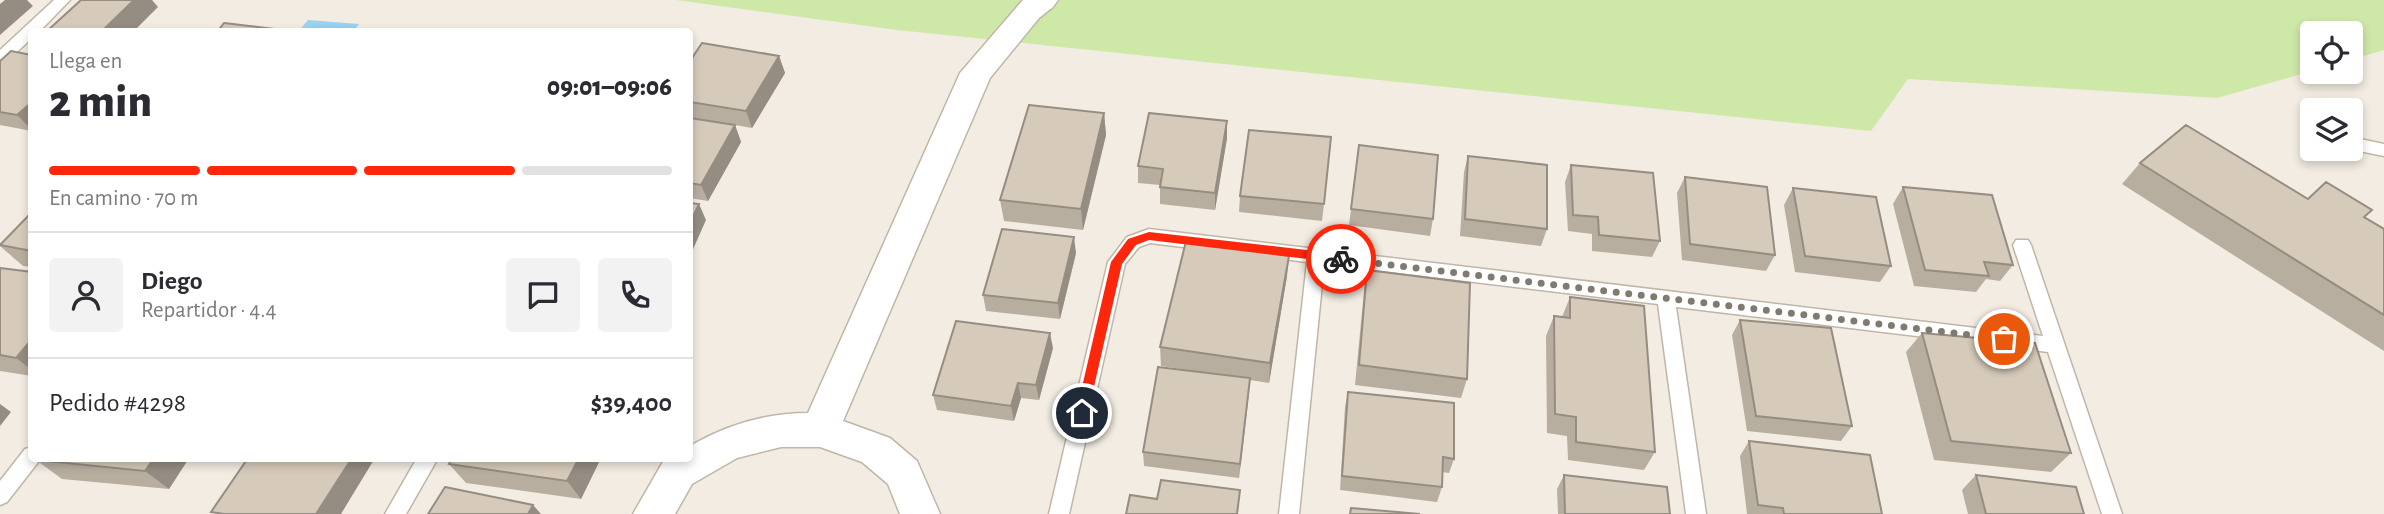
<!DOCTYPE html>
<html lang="es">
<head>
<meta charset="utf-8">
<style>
	:root { --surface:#fff; --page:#f2f2f3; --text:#2b2b33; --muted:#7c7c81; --line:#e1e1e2; --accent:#ff270b }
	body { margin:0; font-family:"Alegreya Sans",sans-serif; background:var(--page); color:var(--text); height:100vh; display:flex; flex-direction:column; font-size:26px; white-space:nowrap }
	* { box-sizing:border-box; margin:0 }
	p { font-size:23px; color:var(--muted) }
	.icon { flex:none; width:38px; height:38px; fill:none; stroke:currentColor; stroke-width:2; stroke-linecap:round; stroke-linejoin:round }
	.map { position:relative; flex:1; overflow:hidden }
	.panel { position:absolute; left:28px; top:28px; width:665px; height:434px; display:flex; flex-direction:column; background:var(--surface); border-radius:7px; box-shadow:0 4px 10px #0003 }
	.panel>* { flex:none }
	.fabs { position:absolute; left:2300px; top:21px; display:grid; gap:14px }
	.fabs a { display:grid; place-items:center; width:63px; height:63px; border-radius:7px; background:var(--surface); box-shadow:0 4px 10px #0003; font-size:35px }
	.pin { position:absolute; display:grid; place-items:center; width:60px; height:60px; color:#fff; margin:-30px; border:4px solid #fff; border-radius:50%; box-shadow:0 2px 7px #0007 }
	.courier { position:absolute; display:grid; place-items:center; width:70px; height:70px; margin:-35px; border:5px solid #ff270b; border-radius:50%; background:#fff; color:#222; box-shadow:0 2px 9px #0007 }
	.headline em { font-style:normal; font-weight:800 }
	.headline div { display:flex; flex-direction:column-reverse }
	.headline { display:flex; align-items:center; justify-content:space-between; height:119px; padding:0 21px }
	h1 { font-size:46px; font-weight:800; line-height:52px }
	.bar { display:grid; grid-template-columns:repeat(4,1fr); gap:10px 7px; align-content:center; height:84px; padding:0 21px }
	.bar i { height:9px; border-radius:5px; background:var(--line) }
	.bar .selected { background:var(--accent) }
	.bar p { grid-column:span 4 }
	.line { display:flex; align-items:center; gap:18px; padding:0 21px; border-top:2px solid var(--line) }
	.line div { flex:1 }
	.round { display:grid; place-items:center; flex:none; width:74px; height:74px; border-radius:7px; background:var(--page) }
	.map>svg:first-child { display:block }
</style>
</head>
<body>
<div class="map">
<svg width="2384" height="514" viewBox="0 0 2384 514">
	<rect width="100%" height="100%" fill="#f2ece2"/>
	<!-- green -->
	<path fill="#cee8a8" d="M676 0H2384V50L2350 60V33H2312V71L2217 98 1908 79 1871 131 897 30Z"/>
	<!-- water -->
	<path fill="#9bd1f2" d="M308 20 359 24 354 31 298 32Z"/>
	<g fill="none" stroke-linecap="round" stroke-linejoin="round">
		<!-- service casing -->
		<g stroke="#c0b6a7" stroke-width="3">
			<path id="service" d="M54 0H70L39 32H32V38L5 63 0 64V50Z
				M2350 137 2384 144V156L2349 149Z
				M1149 229 2043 336 2013 245 2016 240H2028L2031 245 2122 514H2102L2048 352 1676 307 1706 514H1686L1658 304 1324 264 1299 514H1279L1307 262 1150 243 1139 247 1125 264 1069 514H1049L1108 262 1127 237Z
				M32 447V458H40L39 461 7 502 0 505V481L25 449Z
				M417 458H438L406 514H385Z"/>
		</g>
		<!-- minor casing -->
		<g stroke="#c0b6a7" stroke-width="3">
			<path id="minor" d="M1023 0H1058L1053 7 1039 18 990 78 843 421 890 438 917 461 940 514H900L888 484 862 462 820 447H781L737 458 692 484 675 514H633L664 460 690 458V446C726 425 766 413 808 413L960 73Z"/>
		</g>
		<!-- service -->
		<use href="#service" fill="#fff" fill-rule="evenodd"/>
		<!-- minor -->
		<use href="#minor" fill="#fff" fill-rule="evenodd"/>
	</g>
	<!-- wall -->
	<path fill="#b8aea0" d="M32 55V131L0 125V61Z
		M779 56 785 73 752 128 735 125 741 142 708 201 690 198V61Z
		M1104 113 1106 135 1083 230 1004 221 1000 200Z
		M1227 121V138L1215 210 1160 204V185L1138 183V166Z
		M1359 145 1433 219 1430 236 1349 225Z
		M1468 156 1547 229 1541 246 1460 236 1464 172Z
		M2140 163 2308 199 2364 217 2384 229V351L2122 184Z
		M1571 165 1660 241 1652 257 1592 251V234L1568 231 1565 182Z
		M1685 177 1775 255 1766 271 1682 260 1677 193Z
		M1903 187 2013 265 2000 281 1986 279 1976 292 1914 286 1893 204Z
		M1793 188 1891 266 1880 282 1795 272 1784 205Z
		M1240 196 1324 204 1322 221 1239 212Z
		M32 212V267L23 266 0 246Z
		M1076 253 1060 319 986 311 983 295Z
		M0 268 32 272V376L0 371Z
		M1367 270 1467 379 1461 398 1355 385 1364 291Z
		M1287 276 1269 383 1250 380 1239 478 1144 466 1143 452 1187 370 1161 366 1160 347Z
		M1570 297 1655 452 1644 470 1568 460 1567 436 1547 433 1546 336 1554 316 1562 317Z
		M1740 320 1852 426 1841 441 1747 431 1732 335Z
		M1922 333 2071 453 2051 472 1934 460 1906 352Z
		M1053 348 1039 400 1021 398 1014 421 937 410 933 395Z
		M1348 392 1454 459 1449 473 1442 472V487L1437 502 1340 490 1345 407Z
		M1749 441 1882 514H1747L1740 456Z
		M189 458 169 489 62 479 36 460Z
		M601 458 581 499 466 483 449 464Z
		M1564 475 1670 514H1558L1557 489Z
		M1976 475 2084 514H1968L1962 490Z"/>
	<!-- shaded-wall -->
	<path fill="#968d82" d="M5 0H27L33 6 0 35V4Z
		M134 0H152L158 7 133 32H101Z
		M779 56 785 73 752 128 746 111Z
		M32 102V130L17 115Z
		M1104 113 1106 135 1083 230 1081 209Z
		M1227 121V138L1215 210V193Z
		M735 125 741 142 708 201 701 185Z
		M699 204 706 220 690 256V223Z
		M1074 237 1076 253 1060 319 1058 303Z
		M1289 256 1287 276 1269 383 1270 363Z
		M1050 333 1053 348 1039 400 1036 385Z
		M32 339V370L16 358Z
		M1250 378 1249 393 1239 478 1240 464Z
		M1018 383 1021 398 1014 421 1011 406Z
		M0 404 11 412 0 426Z
		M154 458H189L169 489 145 471Z
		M352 458H375L341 514H316Z
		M579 458H601L581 499 567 481Z
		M533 505 541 514H528Z"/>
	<!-- building -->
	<path fill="#d6caba" stroke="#968d82" stroke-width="2" d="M81 0H134L101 32 47 31Z
		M224 23 299 32H217Z
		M702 43 779 56 746 111 690 102V61Z
		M11 51 32 55V102L17 115 0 112V61Z
		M1029 105 1104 113 1081 209 1000 200Z
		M1149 113 1227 121 1215 193 1160 187 1163 169 1138 166Z
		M690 118 735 125 701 185 690 183Z
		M2186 125 2308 199 2326 182 2372 210 2364 217 2384 229V315L2140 163Z
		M1249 130 1331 137 1324 204 1240 196Z
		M1359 145 1438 155 1433 219 1351 209Z
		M1468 156 1547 165V229L1465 219Z
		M1571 165 1653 173 1660 241 1599 235 1598 217 1573 215Z
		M1685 177 1767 187 1775 255 1690 244Z
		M1903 187 1992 195 2013 265 1984 262 1989 276 1925 270Z
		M1793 188 1876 197 1891 266 1805 256Z
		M690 203 699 204 690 223Z
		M32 212V251L0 245Z
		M1002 229 1074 237 1058 303 983 295Z
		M1186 241 1289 256 1270 363 1160 347Z
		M0 268 32 272V339L16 358 0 355Z
		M1367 270 1470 283 1467 379 1359 365Z
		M1570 297 1644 306 1655 452 1576 442V417L1555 414 1554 316 1570 318Z
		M1740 320 1831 328 1852 426 1756 416Z
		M956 321 1050 333 1036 385 1018 383 1011 406 933 395Z
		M1922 333 2035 343 2071 453 1951 441Z
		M1158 367 1250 378 1240 464 1143 452Z
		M1348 392 1454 403V459L1443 457 1442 487 1342 476Z
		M1749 441 1870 455 1882 514H1784L1783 508 1758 505Z
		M37 458H154L145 471 36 460Z
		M248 458H352L316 514H224L211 512Z
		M452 458H579L567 481 449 464Z
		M1564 475 1667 487 1670 514H1565Z
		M1976 475 2076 487 2084 514H1986Z
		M1161 480 1240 490 1237 514H1126L1130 495 1157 499Z
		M445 487 533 505 528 514H428Z
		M1351 508 1420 514H1350Z"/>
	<!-- route -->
	<path fill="#ff270b" d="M1149 232 1341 254 1347 259 1341 263 1149 240 1136 245 1122 264 1088 413 1082 419 1078 417 1076 413 1111 262 1128 239Z"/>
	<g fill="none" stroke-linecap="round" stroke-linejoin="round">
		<!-- done -->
		<path stroke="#807a70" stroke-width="7" stroke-dasharray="0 12.6" d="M1341 259 2004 339"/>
	</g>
</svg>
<div class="fabs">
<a><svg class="icon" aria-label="locate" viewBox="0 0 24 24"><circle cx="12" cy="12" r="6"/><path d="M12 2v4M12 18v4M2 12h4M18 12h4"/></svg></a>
<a><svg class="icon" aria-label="layers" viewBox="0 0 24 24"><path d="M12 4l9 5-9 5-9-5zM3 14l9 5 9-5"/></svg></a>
</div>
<div class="pin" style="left:2004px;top:339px;background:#ea580c"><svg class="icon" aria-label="bag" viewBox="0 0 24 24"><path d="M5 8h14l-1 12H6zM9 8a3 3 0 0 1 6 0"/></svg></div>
<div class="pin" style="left:1082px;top:413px;background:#1f2937"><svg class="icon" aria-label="home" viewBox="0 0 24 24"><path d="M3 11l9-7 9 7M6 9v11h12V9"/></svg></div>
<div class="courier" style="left:1341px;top:259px"><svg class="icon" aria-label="bike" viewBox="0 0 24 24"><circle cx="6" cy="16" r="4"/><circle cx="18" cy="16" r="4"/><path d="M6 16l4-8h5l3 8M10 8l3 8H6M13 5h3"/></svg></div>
<section class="panel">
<div class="headline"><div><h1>2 min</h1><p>Llega en</p></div><em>09:01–09:06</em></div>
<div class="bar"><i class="selected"></i><i class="selected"></i><i class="selected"></i><i></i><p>En camino · 70 m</p></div>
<div class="line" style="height:126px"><a class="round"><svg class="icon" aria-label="person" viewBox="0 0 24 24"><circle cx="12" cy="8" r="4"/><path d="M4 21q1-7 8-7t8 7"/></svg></a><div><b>Diego</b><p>Repartidor · 4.4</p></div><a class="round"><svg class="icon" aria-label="chat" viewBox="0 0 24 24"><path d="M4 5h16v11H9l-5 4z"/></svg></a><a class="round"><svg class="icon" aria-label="phone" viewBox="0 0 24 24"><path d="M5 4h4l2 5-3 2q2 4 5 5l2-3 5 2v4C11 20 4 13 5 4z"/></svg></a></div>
<div class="line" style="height:91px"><div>Pedido #4298</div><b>$39,400</b></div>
</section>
</div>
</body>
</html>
